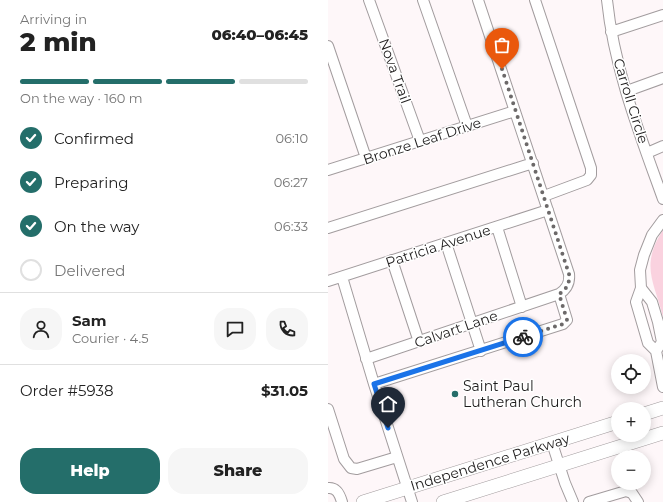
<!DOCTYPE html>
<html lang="en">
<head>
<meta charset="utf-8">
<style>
	:root { --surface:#fff; --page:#f6f6f6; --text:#222; --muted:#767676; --line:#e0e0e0; --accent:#246e6a }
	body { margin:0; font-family:Montserrat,sans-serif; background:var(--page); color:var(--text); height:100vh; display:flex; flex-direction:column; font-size:15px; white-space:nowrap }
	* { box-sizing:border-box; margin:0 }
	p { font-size:13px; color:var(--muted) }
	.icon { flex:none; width:22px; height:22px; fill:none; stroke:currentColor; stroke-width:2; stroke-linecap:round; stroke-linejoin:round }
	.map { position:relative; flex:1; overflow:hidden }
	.side { display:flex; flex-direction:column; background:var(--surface); width:328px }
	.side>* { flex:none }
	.fabs { position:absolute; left:283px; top:354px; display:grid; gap:8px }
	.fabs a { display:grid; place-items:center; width:40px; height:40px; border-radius:50%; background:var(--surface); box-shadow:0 2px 10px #0003; font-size:20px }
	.pin { position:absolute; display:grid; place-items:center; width:34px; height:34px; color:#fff; margin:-41px -17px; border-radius:50% 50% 50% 0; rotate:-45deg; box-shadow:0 0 4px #0007 }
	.pin .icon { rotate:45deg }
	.courier { position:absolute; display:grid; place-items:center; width:40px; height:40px; margin:-20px; border:3px solid #1a73e8; border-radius:50%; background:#fff; color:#222; box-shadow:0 1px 5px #0007 }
	.summary em { font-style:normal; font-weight:800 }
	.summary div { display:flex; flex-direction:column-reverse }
	.summary { display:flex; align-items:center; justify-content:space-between; height:68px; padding:0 20px }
	h1 { font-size:26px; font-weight:800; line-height:30px }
	.bar { display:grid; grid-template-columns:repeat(4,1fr); gap:6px 4px; align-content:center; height:48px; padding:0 20px }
	.bar i { height:5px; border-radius:3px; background:var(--line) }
	.bar .active { background:var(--accent) }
	.bar p { grid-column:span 4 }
	.line { display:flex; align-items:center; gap:10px; padding:0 20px; border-top:1px solid var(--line) }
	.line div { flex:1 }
	.round { display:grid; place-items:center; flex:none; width:42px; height:42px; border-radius:16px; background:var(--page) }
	ol { padding:0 20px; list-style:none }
	li { display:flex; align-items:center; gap:12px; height:44px }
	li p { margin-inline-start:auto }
	li .icon { padding:4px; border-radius:50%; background:var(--accent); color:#fff; stroke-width:4 }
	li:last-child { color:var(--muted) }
	li i { width:22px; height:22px; border:2px solid var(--line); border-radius:50% }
	.primary-button { display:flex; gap:8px; margin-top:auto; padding:8px 20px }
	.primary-button a { flex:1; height:46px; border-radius:16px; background:var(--accent); color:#fff; font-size:16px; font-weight:800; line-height:46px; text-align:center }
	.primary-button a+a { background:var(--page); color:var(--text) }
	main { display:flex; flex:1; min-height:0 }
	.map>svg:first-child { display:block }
</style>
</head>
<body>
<main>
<section class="side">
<div class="summary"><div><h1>2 min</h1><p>Arriving in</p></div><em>06:40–06:45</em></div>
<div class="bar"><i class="active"></i><i class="active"></i><i class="active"></i><i></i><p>On the way · 160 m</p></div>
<ol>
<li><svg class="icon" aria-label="check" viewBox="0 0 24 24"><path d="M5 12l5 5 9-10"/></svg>Confirmed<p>06:10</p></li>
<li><svg class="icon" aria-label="check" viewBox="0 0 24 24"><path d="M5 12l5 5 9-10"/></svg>Preparing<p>06:27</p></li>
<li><svg class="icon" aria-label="check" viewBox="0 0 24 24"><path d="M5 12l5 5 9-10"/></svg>On the way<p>06:33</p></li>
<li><i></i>Delivered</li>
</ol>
<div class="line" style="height:72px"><a class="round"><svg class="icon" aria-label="person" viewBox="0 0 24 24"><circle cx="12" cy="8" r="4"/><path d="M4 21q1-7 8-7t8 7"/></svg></a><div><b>Sam</b><p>Courier · 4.5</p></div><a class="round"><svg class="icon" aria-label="chat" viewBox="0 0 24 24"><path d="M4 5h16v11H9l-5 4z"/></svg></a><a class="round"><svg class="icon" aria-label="phone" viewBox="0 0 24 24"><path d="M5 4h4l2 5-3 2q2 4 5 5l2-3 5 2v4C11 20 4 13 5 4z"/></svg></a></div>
<div class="line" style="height:52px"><div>Order #5938</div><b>$31.05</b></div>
<div class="primary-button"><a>Help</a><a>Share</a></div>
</section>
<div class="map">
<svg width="335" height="502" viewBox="0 0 335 502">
	<rect width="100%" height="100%" fill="#fef7f9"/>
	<!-- green -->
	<path fill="#fad2df" d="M335 230V317C326 281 312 266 335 230Z"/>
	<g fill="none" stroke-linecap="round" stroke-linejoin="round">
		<!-- minor casing -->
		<g stroke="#a29c9e" stroke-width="12">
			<path id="minor" d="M41 0 92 141
				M95 0 139 126
				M207 0 263 168V175L259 180 216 196
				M279 0C286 69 312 135 335 199
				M283 32 335 15
				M0 46 38 158
				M299 91 335 78
				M319 153 335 146
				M0 170 187 111
				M335 220 324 235 316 255 312 270 313 288 308 302 320 343 328 351 335 387
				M169 227 194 307
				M0 228 205 163
				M118 243 153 351
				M64 260 91 342
				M14 277 46 384 84 502
				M0 281 220 210
				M313 288 324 302 330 322 334 342 328 351
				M38 359 231 294C239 289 242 283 241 274L150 0
				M46 384 235 324 239 320 231 294
				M0 409 16 459 23 468 29 469 69 457
				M224 443 237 483 245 502
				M0 488C9 487 12 495 14 502
				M261 502 298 491 304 493 310 502"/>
		</g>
		<!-- major casing -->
		<g stroke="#a29c9e" stroke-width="14">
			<path id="major" d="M316 414 335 408
				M35 502 290 422
				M115 502 335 433"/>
		</g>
		<!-- minor -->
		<use href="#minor" stroke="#fff" stroke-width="10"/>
		<!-- major -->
		<use href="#major" stroke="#fff" stroke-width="13"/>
	</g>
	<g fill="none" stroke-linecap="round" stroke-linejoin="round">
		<!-- done -->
		<path stroke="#6c6969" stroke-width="4" stroke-dasharray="0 7.2" d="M174 69 241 274C242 283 239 289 231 294L239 320 235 324 195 337"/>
		<!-- route -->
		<path stroke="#1a73e8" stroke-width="5" d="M60 428 46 384 195 337"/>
	</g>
	<!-- markers -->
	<circle fill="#246e6a" stroke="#fff" stroke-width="1.5" cx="127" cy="394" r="4"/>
	<g text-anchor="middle" stroke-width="3" stroke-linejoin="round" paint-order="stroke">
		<!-- street labels -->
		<g font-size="14" fill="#1e1c1c" stroke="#fff">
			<text transform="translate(67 71) rotate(70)" y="5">Nova Trail</text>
			<text transform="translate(303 101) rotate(73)" y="5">Carroll Circle</text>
			<text transform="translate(94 141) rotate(-18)" y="5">Bronze Leaf Drive</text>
			<text transform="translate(110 246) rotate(-18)" y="5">Patricia Avenue</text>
			<text transform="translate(128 329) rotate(-19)" y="5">Calvart Lane</text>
			<text transform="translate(162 462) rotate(-17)" y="5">Independence Parkway</text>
		</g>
		<!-- poi labels -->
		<g font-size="14" fill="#1e1c1c" stroke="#fff" text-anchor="start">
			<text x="135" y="391">Saint Paul<tspan x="135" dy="16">Lutheran Church</tspan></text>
		</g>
	</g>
</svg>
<div class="fabs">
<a><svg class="icon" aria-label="locate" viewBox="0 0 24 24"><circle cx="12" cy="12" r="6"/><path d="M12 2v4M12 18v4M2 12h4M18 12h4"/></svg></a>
<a>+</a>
<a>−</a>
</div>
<div class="pin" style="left:174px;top:69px;background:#ea580c"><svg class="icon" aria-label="bag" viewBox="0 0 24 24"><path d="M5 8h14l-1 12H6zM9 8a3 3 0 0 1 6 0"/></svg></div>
<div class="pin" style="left:60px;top:428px;background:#1f2937"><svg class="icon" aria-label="home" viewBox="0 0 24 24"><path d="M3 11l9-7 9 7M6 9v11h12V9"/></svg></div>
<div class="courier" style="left:195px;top:337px"><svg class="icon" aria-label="bike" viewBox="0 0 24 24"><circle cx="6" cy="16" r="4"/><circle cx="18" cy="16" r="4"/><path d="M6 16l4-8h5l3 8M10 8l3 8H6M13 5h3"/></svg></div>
</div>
</main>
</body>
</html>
